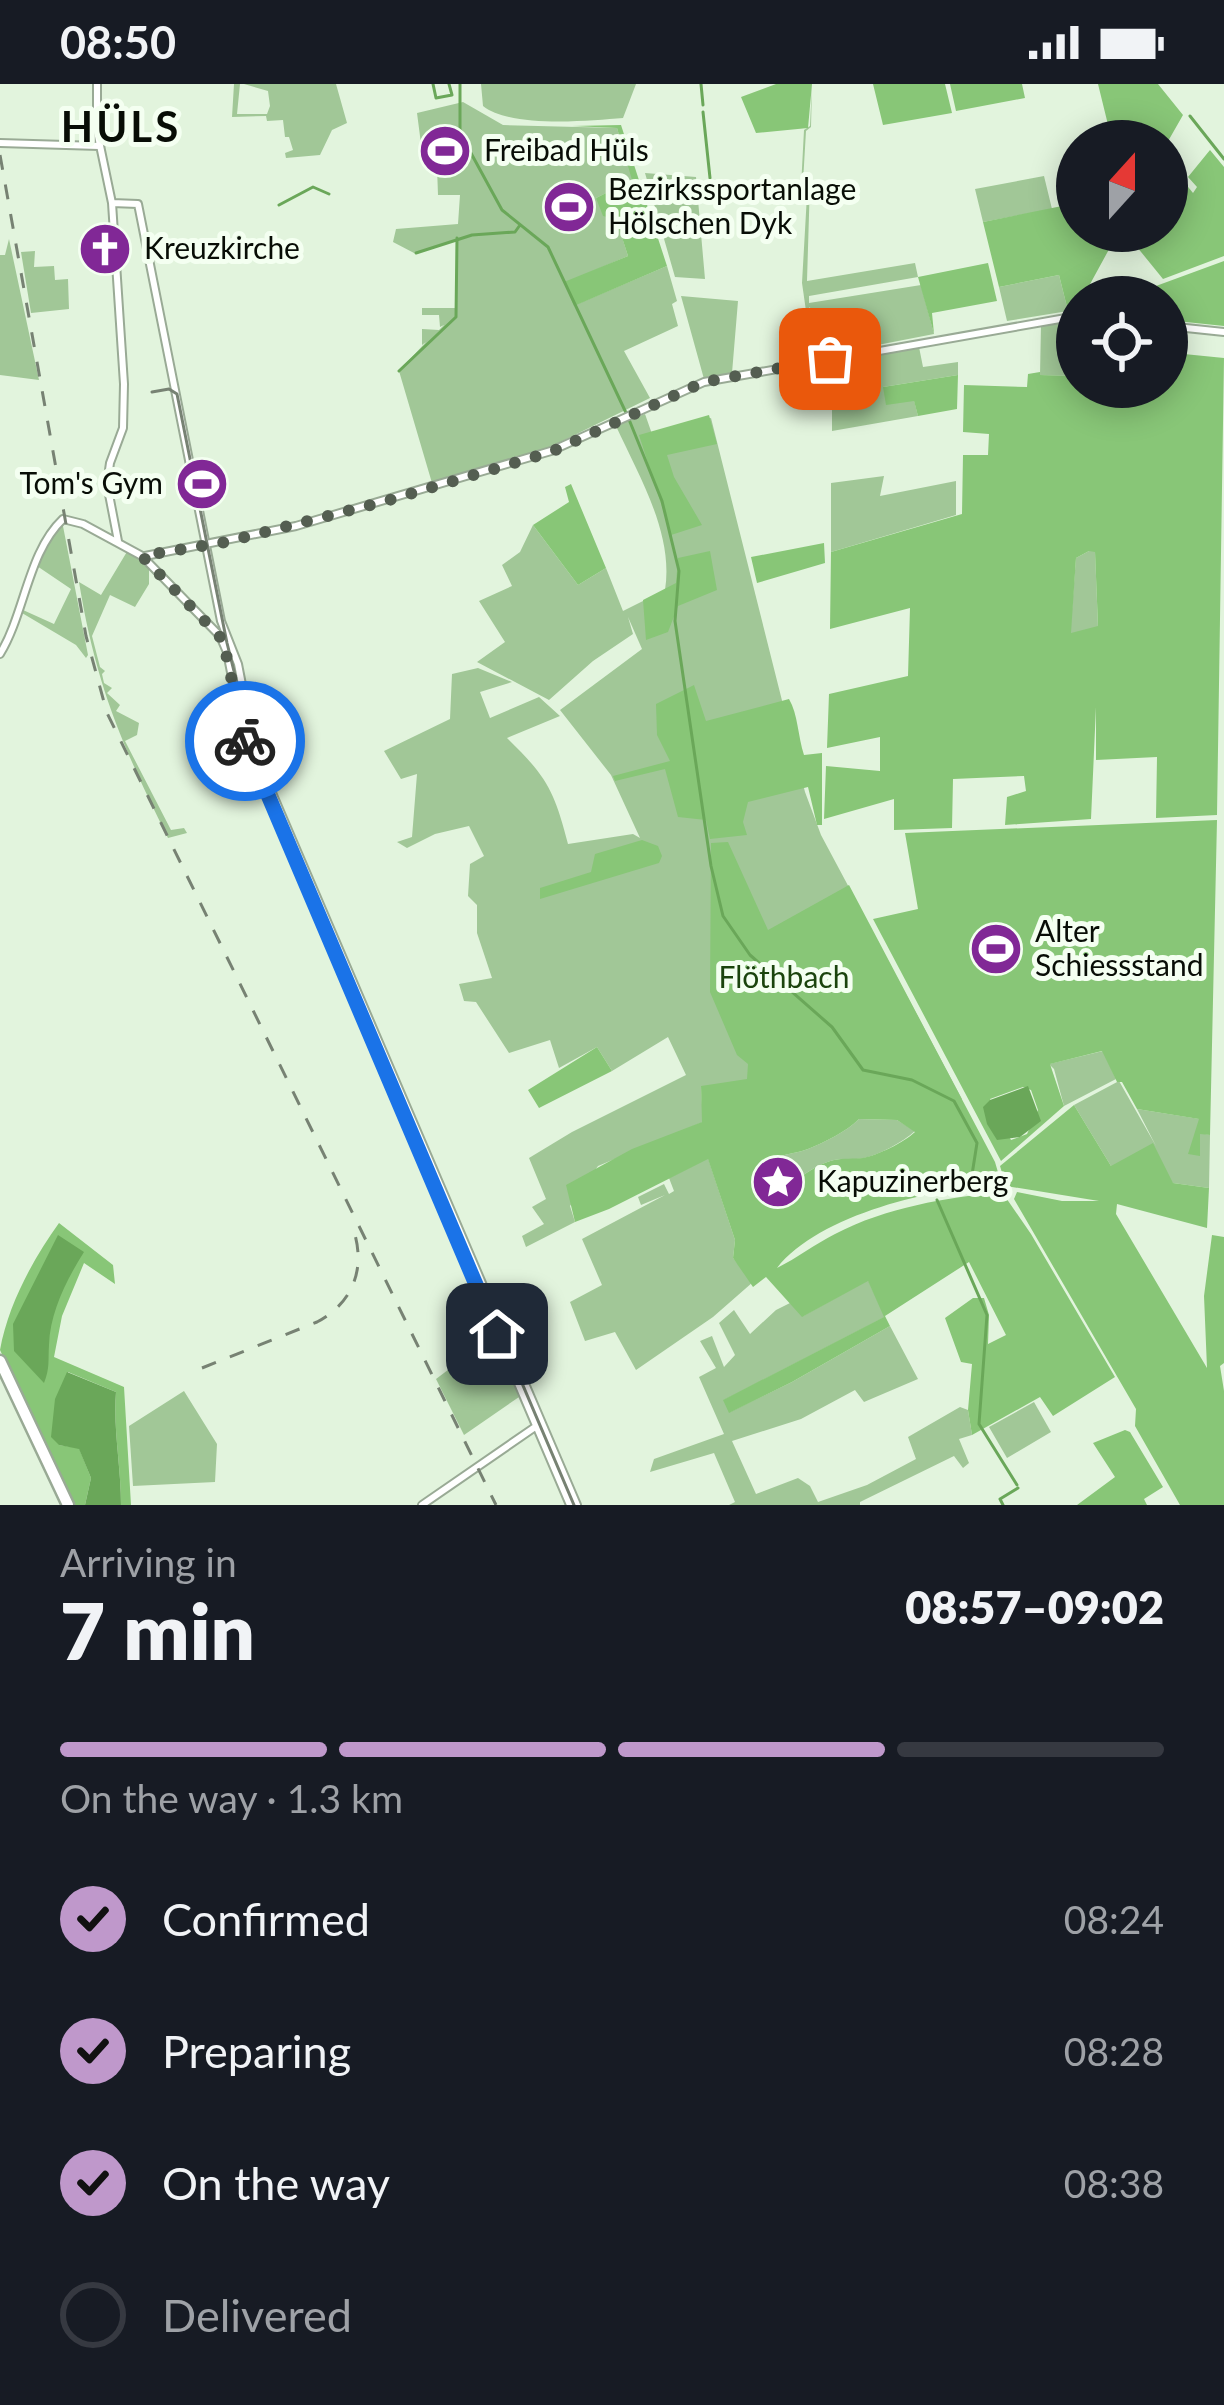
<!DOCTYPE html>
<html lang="en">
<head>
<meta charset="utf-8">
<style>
	:root { --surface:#171b24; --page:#242831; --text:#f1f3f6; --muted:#9ea1a6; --line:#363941; --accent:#bf98cb }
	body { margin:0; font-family:Lato,sans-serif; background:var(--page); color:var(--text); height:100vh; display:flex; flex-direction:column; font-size:45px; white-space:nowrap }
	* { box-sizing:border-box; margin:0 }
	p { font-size:39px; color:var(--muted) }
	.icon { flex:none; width:66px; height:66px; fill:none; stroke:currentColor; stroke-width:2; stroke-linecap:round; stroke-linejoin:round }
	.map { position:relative; height:1421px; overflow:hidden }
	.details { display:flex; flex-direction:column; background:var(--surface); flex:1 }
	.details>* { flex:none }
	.needle { width:78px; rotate:21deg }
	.fabs { position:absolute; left:1056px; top:36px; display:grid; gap:24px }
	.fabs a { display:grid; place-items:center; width:132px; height:132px; border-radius:50%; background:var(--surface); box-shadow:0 6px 30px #0003; font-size:60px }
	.pin { position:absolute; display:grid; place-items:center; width:102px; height:102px; color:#fff; margin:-51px; border-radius:24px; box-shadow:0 6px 18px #0006 }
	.courier { position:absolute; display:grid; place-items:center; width:120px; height:120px; margin:-60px; border:9px solid #1a73e8; border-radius:50%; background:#fff; color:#222; box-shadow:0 3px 15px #0007 }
	.headline em { font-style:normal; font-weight:800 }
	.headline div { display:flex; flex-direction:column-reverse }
	.headline { display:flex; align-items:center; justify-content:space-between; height:204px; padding:0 60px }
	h1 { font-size:78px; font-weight:800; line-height:90px }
	.bar { display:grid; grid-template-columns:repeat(4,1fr); gap:18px 12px; align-content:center; height:144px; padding:0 60px }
	.bar i { height:15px; border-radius:9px; background:var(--line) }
	.bar .current { background:var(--accent) }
	.bar p { grid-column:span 4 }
	ol { padding:0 60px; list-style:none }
	li { display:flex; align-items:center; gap:36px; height:132px }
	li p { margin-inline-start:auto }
	li .icon { padding:12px; border-radius:50%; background:var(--accent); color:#111; stroke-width:4 }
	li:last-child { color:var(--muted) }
	li i { width:66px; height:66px; border:6px solid var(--line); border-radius:50% }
	.status { display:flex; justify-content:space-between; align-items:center; height:84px; padding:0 60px; background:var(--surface); direction:ltr }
	.status svg { height:33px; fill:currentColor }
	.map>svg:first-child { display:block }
</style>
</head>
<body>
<div class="status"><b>08:50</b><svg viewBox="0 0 49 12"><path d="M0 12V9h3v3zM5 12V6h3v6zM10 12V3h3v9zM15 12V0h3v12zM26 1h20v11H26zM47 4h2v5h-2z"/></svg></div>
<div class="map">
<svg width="1224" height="1421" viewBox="0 0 1224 1421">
	<rect width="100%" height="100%" fill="#e2f4dd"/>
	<!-- green -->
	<path fill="#a1c797" d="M234 0H240L237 30H267L270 22 268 7 244 0H336L347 39 332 46 320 71 286 74 285 69 293 66 289 53H285L283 36 267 37 266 32 232 33Z
		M481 0H636L623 34C587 37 511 44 483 22Z
		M812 0 811 43 806 47 803 98H810L807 197 915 179 918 193 809 212V219L921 201 934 250 816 273 810 223 806 227 802 199 807 111 801 103 804 46 810 42Z
		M463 18 503 41 617 44 633 96 596 114 616 134 628 172 565 199 575 221 667 182 677 217 672 220 678 242 624 267 650 314 550 363 432 399 399 287 426 258 422 261V245L439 246 444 241 440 243 439 231H422V224H455L457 155 414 169 393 158 396 145 458 140 460 111H438L437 83H424L417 29Z
		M645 89 696 93 705 195 675 193Z
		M1044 92 1052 125 983 138 975 105Z
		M9 155 39 296 0 291V171H5Z
		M35 167 34 183 54 182 55 196 68 195 69 225 31 229 21 168Z
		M1059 191 1068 227 1007 237 999 203Z
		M681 212 738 217 732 289 704 295Z
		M1077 236V292L1040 291 1041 241Z
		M919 263 923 283 958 278V291L883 303 914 316 918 332 832 347V279Z
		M645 330 652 350 711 334 805 708 821 751 962 1015 701 1003 703 1038 598 1082 570 1122 575 1138 526 1163 522 1152 544 1140 532 1123 546 1115 529 1074 572 1048 686 991 668 953 612 987 597 963 559 984 550 956 509 969 476 918 464 917 459 900 492 894 477 849V821L468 812 470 780 484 772 469 742 435 750 407 764 397 758 412 753 417 690 401 695 384 667 450 635 452 590 478 584 512 598 480 608 490 634 539 613 560 632 507 654C547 693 554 706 568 760L633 750 640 754 611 691 560 626 642 565 628 533 633 550 593 577 549 616 477 578 505 558 479 517 512 502 502 481 520 468 533 441 578 501 606 484 623 527 665 506C674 450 639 392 616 342Z
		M884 392 880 412 956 397V431L831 468V399Z
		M62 437 88 571 86 574 76 561 22 529 23 526 54 540 71 505 37 482Z
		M128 466 149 483V500L135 523 110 511 92 552 100 583 105 587 102 590 104 599 112 604 107 609 120 621 116 627 139 639 137 651 125 657 171 746 184 744 187 749 168 754C122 661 96 602 79 498L101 511Z
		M1089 467H1095L1098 543 1070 550 1076 474Z
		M1103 967 1116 995 1064 1022 1054 985 1049 980Z
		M1119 997 1156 1062 1137 1025 1200 1035V1049L1210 1051 1209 1104 1173 1099 1111 1082 1074 1021Z
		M859 1035 897 1036 915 1047C903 1058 879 1071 864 1074 854 1076 843 1074 834 1076 810 1082 795 1100 773 1109L766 1099 764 1083C776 1069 792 1071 808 1065 825 1058 846 1048 859 1035Z
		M708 1074 735 1156 733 1174 753 1198 713 1233 636 1286 615 1248 585 1257 570 1218 602 1201 582 1155 665 1111 641 1121 638 1113 664 1100 669 1110 674 1107 669 1094Z
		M868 1196 885 1233 724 1316 730 1328 792 1298 890 1242 918 1295 864 1318 855 1306 801 1335 732 1357 756 1410 798 1394 810 1402 818 1418 867 1401 916 1375 908 1353 960 1323 968 1326 972 1351 959 1355 969 1379 963 1384 954 1372 860 1418V1421H729L735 1418 714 1369 650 1388 654 1375 724 1350 699 1293 716 1284 700 1257 712 1252 724 1283 735 1271 719 1239 734 1226 750 1250 776 1226 790 1219 803 1232Z
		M493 1252 519 1313 464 1351 436 1295Z
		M184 1307 217 1360 215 1398 133 1402 129 1342Z
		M1034 1318 1051 1348 1007 1374 989 1343Z"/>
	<!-- forest -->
	<path fill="#88c677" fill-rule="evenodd" d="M776 0H812L808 44 756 49 741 13Z
		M873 0H945L952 29 883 41Z
		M950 0H1022L1025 14 956 27Z
		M1098 0H1158L1183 31 1167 59 1112 57Z
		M621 41 667 182 574 222 564 198 628 172 616 135 603 132 596 114 632 96 617 44 572 42Z
		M1210 66 1224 83V172L1163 195 1124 147H1167V77L1193 109 1197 103 1188 93Z
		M1077 119V147H1119L1083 213H1077L1076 225 1068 227 1059 191 999 203 983 138Z
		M1224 177V242L1167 236V213H1126Z
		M988 179 997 217 932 229 934 250 918 193Z
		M1167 244H1174V269L1224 274 1217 731 1156 734 1157 673 1096 676V623L1091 735 1005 741 1007 713 1026 707 1024 692 953 695 952 744 894 746V715L824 735 826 682 880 687V653L827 664 829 610 908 592 910 524 830 545 831 468 962 430 963 371H988L989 350 963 348 964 301 1027 303 1028 290 1040 288V291L1077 292V303H1167ZM1089 467 1095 468 1098 542 1071 549 1076 474Z
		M958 291 957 325 918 332 914 317 886 321 883 303Z
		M709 331 717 360 667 371 674 393 702 441 671 451 639 351Z
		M571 400 606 484 578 501 533 441 569 418 565 403Z
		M824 459 825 479 757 499 751 473Z
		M710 467 717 506 678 522 668 548 646 556 643 516 676 499 678 474Z
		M694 601 706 637 789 615C798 630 798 653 804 671L822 669V741H817L808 703 748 718 743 738 747 751 710 755 706 736 678 733 665 685 615 697 613 692 670 677 657 651 656 620Z
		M1217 736 1210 1051 1200 1050V1072L1188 1070 1199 1035 1137 1025 1122 998H1117L1102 967 1050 980 1064 1022 1001 1077 873 835 918 825 905 749ZM1023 1003 1031 1006 1038 1026 1027 1050 1011 1056 990 1015Z
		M642 756 658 762 662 772 659 779 540 815V804L591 788 595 770Z
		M728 758 768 846 849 801 995 1078 1002 1102C936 1102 818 1131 777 1184 797 1174 815 1160 835 1150 887 1123 945 1114 1002 1108L1031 1150 1115 1293 1053 1332 1040 1313 972 1351 968 1326 972 1280 961 1278 945 1234 973 1214H984L989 1231 988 1260 1006 1251 969 1178 885 1232 890 1242 792 1298 729 1329 723 1316 884 1233 868 1197 802 1233 766 1193 753 1203 733 1174 735 1156 708 1075 609 1125 575 1138 566 1101 632 1065 702 1038 701 1002 747 995 748 980 737 971 710 908 711 759ZM859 1035 897 1036 915 1048C903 1059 878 1071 863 1074 854 1075 843 1074 834 1076 810 1082 795 1100 774 1109L766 1099 764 1083C776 1069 792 1071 808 1065 825 1058 846 1048 859 1035Z
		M597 963 612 987 539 1024 528 1006Z
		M1074 1021 1111 1082 1153 1059 1173 1099 1209 1104 1207 1144 1117 1120 1116 1130 1207 1284 1204 1212 1212 1151 1224 1153V1279L1220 1282 1224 1307V1421H1180L1135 1342 1136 1325 1014 1115 1017 1108 1062 1117H1099L1006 1102 1000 1082Z
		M59 1139 113 1181 115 1200 84 1179 62 1232 54 1273 124 1303 131 1421H121C121 1382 113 1346 116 1308L68 1288 59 1361 79 1364 91 1394 85 1421H73L0 1266C8 1221 33 1175 59 1139Z
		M1125 1346 1130 1348 1163 1403 1144 1415 1147 1421H1077L1115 1393 1093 1359Z"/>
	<!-- water -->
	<path fill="#6aa759" d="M1028 1002 1041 1037 1020 1053 997 1056 987 1040 983 1023 990 1016Z
		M58 1151 84 1168C67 1195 50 1228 49 1261 48 1277 50 1284 44 1299L14 1267 13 1240Z
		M67 1288 116 1308C113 1346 121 1382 121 1421H85L91 1394 79 1365 59 1361 51 1353 55 1315Z"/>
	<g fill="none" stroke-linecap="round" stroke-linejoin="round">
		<!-- stream -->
		<path stroke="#6aa759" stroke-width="3" d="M433 0 436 14 452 11 449 0
			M460 0V49L502 126 548 163 628 333 662 417 679 487 675 537 711 782 723 832 750 871 832 943 863 986 912 996 954 1017 977 1059 971 1097 933 1107
			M701 0 703 21
			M703 28 710 94
			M1190 32 1224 75
			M279 121 313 103 329 110
			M416 169 472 151 515 148 520 141
			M399 287 456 233 457 154
			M937 1116 987 1231 979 1340 1017 1401
			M1003 1421 1000 1415 1018 1404"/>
		<!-- tertiary casing -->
		<g stroke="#99aa95" stroke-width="10">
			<path id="tertiary" d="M97 0V47L112 119 124 300 123 344 110 379 107 400 118 457
				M0 59 99 62
				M112 119 138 120 221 537 238 580 252 652 267 697 577 1421
				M1167 242 1224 248
				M145 472 296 442 551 367 704 298 1077 232
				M0 570C25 529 28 468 63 435L83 440 142 472 220 552 227 568 245 660 258 691 570 1421
				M422 1421 538 1341"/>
		</g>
		<!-- primary casing -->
		<g stroke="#99aa95" stroke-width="15">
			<path id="primary" d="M0 1277 68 1421"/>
		</g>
		<!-- tertiary -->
		<use href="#tertiary" stroke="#fff" stroke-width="6"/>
		<!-- primary -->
		<use href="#primary" stroke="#fff" stroke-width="10"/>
		<!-- tram -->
		<path stroke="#778273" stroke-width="3" d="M152 308 169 305 177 310 227 559 256 676 574 1421"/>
		<!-- rail -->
		<path stroke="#778273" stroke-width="3" stroke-dasharray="15 15" stroke-linecap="butt" d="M0 71 86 552 107 629 496 1421
			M202 1284 317 1238C351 1220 365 1188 355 1151"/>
	</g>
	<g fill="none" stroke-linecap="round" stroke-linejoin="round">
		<!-- done -->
		<path stroke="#545e51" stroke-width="12" stroke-dasharray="0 21.6" d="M245 657 223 556 142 472 226 458 386 417 551 368 704 298 830 275"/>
		<!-- route -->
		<path stroke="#1a73e8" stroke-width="15" d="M245 657 497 1250"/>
	</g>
	<!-- icons -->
	<defs>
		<g id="stadium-disc" transform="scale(2.7)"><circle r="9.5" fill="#812896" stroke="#f4fff1"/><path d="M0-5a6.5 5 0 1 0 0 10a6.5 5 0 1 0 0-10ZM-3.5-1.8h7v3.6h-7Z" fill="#fff"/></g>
		<g id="church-disc" transform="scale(2.7)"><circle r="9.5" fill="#812896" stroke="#f4fff1"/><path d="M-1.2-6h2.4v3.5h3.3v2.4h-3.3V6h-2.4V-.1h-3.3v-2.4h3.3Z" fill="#fff"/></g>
		<g id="sight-disc" transform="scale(2.7)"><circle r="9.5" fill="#812896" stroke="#f4fff1"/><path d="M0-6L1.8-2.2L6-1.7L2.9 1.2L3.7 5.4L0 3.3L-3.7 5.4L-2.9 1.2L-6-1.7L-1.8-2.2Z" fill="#fff"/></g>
	</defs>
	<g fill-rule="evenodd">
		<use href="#stadium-disc" x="445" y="67"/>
		<use href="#stadium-disc" x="569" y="123"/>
		<use href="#church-disc" x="105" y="165"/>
		<use href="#stadium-disc" x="202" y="400"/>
		<use href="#stadium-disc" x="996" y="865"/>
		<use href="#sight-disc" x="778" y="1098"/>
	</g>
	<g text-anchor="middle" stroke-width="10" stroke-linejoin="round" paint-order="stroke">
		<!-- poi labels -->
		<g font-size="30" fill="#080d06" stroke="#f4fff1" text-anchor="start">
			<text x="484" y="77">Freibad Hüls</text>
			<text x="608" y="116">Bezirkssportanlage<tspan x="608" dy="34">Hölschen Dyk</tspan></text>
			<text x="144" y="175">Kreuzkirche</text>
			<text x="163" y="410" text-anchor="end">Tom's Gym</text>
			<text x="1035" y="858">Alter<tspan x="1035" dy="34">Schiessstand</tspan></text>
			<text x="817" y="1108">Kapuzinerberg</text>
		</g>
		<!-- park labels -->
		<g font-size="30" fill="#1b440d" stroke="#f4fff1">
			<text x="784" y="904">Flöthbach</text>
		</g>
		<!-- district labels -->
		<g font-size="42" font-weight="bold" letter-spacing="3" fill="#080d06" stroke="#f4fff1">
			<text x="121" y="58">HÜLS</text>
		</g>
	</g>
</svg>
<div class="fabs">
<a><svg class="needle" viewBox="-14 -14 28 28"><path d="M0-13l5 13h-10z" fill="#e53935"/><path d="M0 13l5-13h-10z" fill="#9ea1a6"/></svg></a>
<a><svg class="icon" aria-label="locate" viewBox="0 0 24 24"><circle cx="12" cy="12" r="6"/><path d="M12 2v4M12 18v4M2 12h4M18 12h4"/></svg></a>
</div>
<div class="pin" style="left:830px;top:275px;background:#ea580c"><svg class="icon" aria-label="bag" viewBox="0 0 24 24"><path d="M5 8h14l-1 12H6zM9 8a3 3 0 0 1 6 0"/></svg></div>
<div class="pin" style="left:497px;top:1250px;background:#1f2937"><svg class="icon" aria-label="home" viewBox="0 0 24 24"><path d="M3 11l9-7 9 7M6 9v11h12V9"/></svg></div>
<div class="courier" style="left:245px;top:657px"><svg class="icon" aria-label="bike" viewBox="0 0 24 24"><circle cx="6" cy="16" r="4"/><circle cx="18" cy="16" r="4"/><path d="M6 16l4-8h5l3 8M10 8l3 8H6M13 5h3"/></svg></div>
</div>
<section class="details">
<div class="headline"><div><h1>7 min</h1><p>Arriving in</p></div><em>08:57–09:02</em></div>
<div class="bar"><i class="current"></i><i class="current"></i><i class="current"></i><i></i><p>On the way · 1.3 km</p></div>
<ol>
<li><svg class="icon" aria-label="check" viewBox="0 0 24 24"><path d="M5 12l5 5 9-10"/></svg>Confirmed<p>08:24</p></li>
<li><svg class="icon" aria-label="check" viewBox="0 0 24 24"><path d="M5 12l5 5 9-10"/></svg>Preparing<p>08:28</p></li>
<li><svg class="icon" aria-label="check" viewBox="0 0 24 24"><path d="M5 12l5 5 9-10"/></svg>On the way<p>08:38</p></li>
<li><i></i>Delivered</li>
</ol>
</section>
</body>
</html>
